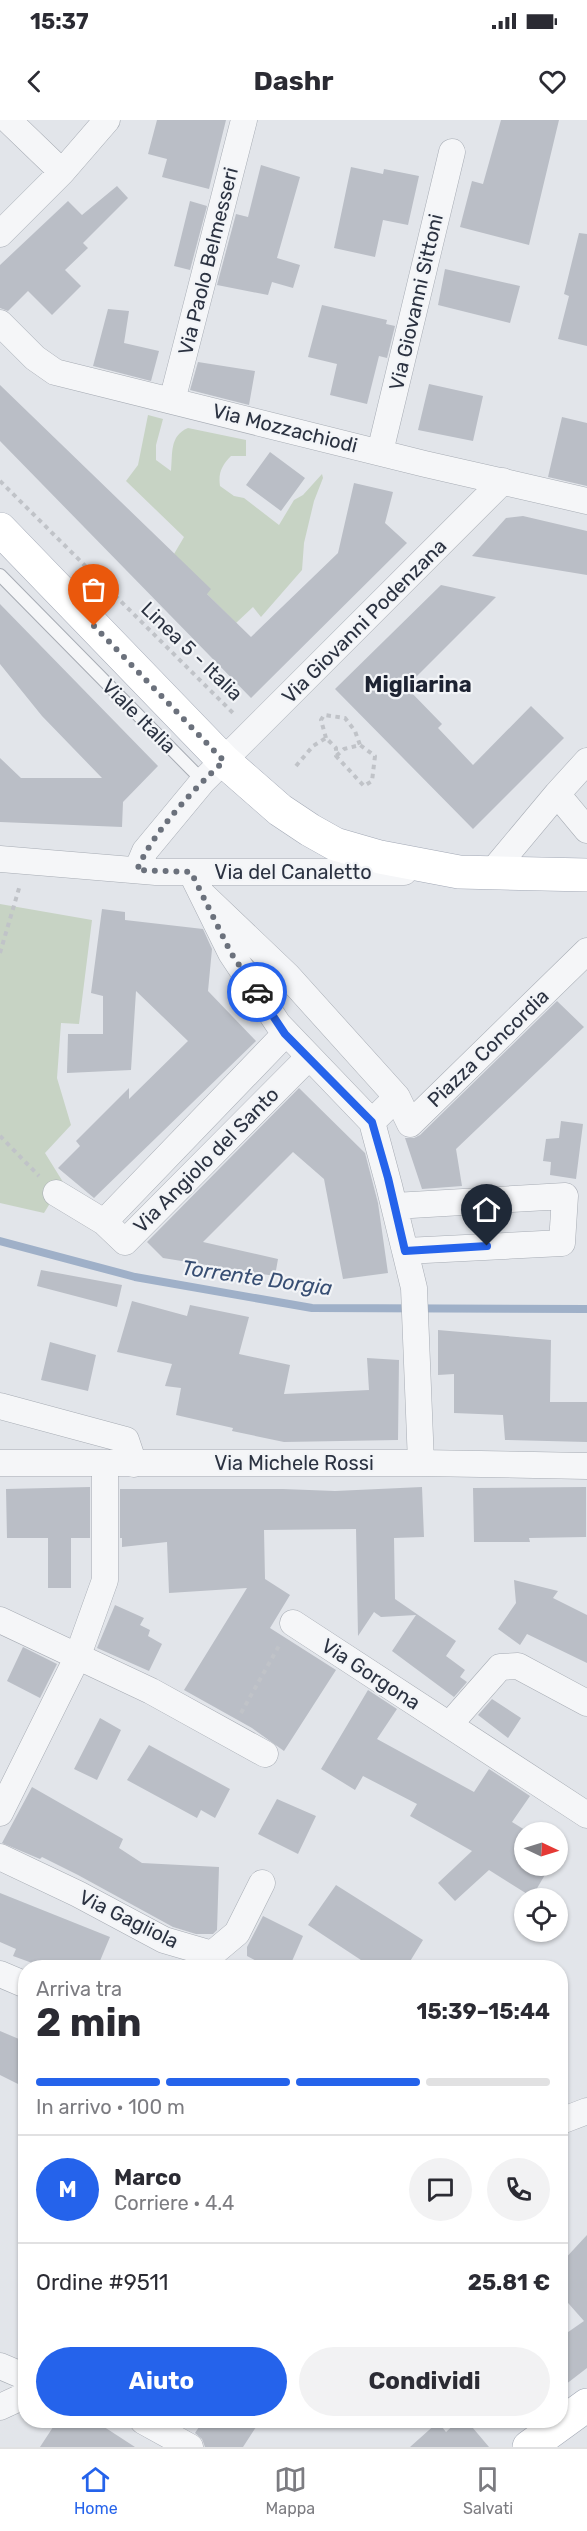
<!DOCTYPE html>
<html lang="it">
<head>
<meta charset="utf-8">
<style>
	:root { --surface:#fff; --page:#f2f2f3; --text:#2b2b33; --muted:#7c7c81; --line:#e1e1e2; --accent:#2563eb }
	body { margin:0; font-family:Rubik,sans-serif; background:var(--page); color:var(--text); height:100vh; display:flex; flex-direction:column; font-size:22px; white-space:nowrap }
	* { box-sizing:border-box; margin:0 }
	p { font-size:20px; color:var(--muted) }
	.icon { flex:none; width:33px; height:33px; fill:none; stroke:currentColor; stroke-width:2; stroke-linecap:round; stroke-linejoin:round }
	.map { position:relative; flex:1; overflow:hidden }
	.details { position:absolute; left:18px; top:1840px; width:550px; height:468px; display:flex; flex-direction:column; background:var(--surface); border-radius:24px; box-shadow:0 2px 4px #0004 }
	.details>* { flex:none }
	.needle { width:39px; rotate:94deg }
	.fabs { position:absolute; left:514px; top:1702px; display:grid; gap:12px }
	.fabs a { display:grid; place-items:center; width:54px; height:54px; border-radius:50%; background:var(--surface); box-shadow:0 2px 4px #0004; font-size:30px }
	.pin { position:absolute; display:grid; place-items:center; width:51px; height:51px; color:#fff; margin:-62px -26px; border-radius:50% 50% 50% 0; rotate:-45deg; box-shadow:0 0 6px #0007 }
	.pin .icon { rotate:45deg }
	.courier { position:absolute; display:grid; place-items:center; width:60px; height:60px; margin:-30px; border:4px solid #2563eb; border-radius:50%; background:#fff; color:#222; box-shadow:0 2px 8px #0007 }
	.head em { font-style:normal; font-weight:700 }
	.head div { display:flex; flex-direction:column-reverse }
	.head { display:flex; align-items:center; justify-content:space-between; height:102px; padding:0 18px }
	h1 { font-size:39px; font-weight:700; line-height:45px }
	.bar { display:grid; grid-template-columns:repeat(4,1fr); gap:9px 6px; align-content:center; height:72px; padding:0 18px }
	.bar i { height:8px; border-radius:4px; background:var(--line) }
	.bar .active { background:var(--accent) }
	.bar p { grid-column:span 4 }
	.line { display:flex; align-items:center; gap:15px; padding:0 18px; border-top:2px solid var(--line) }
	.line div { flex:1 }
	.round { display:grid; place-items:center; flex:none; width:63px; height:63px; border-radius:32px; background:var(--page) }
	.primary-button { display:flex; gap:12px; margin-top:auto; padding:12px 18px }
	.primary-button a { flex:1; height:69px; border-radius:36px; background:var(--accent); color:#fff; font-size:24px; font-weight:700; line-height:69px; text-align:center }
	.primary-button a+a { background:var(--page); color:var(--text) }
	.status { display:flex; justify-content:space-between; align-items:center; height:42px; padding:0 30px; background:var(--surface); direction:ltr }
	.status svg { height:16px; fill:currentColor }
	header { display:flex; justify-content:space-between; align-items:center; height:78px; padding:0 18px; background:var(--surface); font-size:27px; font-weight:700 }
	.tab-bar { display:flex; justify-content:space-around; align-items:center; height:84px; border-top:2px solid var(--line); background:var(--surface); font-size:16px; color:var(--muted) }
	.tab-bar a { display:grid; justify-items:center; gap:3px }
	.tab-bar .active { color:var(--accent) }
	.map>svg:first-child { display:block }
</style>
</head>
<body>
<div class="status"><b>15:37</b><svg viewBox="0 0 49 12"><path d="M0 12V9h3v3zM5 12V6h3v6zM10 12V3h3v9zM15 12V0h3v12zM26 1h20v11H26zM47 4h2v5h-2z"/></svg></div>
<header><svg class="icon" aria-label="back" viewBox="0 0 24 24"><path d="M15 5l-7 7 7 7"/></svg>Dashr<svg class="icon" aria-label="heart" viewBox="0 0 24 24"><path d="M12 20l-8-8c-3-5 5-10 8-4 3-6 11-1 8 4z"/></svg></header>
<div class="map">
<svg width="587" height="2327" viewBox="0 0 587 2327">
	<rect width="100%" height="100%" fill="#e2e5ea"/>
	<!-- green -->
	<path fill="#c7d3c4" d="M148 295 163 299 156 325V340L171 351C173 334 169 316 188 308L246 320V336H231C222 345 218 353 220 366L234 376 244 378 279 405 294 380 303 375 322 354 323 358 314 381 304 423 302 450 261 497 253 487 236 503 207 474 174 434 184 417 126 361 138 345Z
		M0 784 92 800 79 904 61 903 57 958 71 1005 45 1033 63 1062 44 1093 0 1083Z"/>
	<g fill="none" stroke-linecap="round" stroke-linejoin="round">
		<!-- stream -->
		<path stroke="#9fb0c8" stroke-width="8" d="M0 1121 135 1157 312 1188 587 1189"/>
	</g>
	<!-- building -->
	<path fill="#babec6" d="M157 0H226L209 69 162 57 167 39 148 34Z
		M501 0H559L529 125 460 107 472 61 483 64Z
		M261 45 300 57 277 138 300 145 293 168 272 162 268 175 217 165 236 94 248 97Z
		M351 47 383 54 384 49 419 56 408 105 383 100 375 137 334 128Z
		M117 66 128 78 83 123 88 128 65 150 81 166 52 195 28 171 8 191 0 188V145L68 81 82 95Z
		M190 81 207 86 190 150 174 146Z
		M579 113 587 114V226L558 219 569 176 564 174Z
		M445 149 520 166 510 203 438 185Z
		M322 185 387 200 386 204 395 206 387 238 379 236 367 284 330 275 337 244 308 237Z
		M108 189 129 191 124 223 159 231 151 261 93 246Z
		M198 242 255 251 249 285 190 270Z
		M429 264 483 276 473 321 418 310Z
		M0 265 211 469 207 474 251 517 338 433 354 363 393 372 385 403 407 423 251 578 0 321Z
		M562 297 587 303V366L548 357Z
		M270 332 305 358 281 391 246 365Z
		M523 396 587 411V455L472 436 506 398Z
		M441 465 496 477 406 567 442 604 438 608 473 645 531 586 564 618 473 709 335 569Z
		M0 484 158 646 123 682 122 707 0 702V638L21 658H102L42 596 0 544Z
		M102 789 125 792V800L203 809 212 829 208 871 256 921 94 1078 58 1048 80 1026 76 1021 129 968V979L188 921 136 871 131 950 67 953 68 914H103V876L91 873Z
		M557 881 584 907 456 1029 462 1066 422 1069 405 1018H414L420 1015Z
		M299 968 365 1033 378 1083 388 1153 343 1159 324 1059 293 1032 203 1122 278 1139 275 1156 163 1138 147 1122Z
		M561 1001 583 1004 576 1059 550 1055 551 1042 543 1041 546 1019 559 1018Z
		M41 1150 122 1165 117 1187 37 1166Z
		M132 1181 187 1196 190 1185 249 1197 239 1234 290 1245 284 1274 369 1270 367 1238 399 1240 398 1320 284 1322 232 1311 233 1308 176 1295 181 1268 165 1266 172 1244 117 1232Z
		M438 1210 551 1220 550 1282H587V1322L505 1320 503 1295 454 1293V1254L438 1255Z
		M50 1222 96 1235 88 1271 41 1260Z
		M90 1367V1418H71V1468H48V1418H7L6 1369Z
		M422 1367 424 1417 394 1418 395 1479 456 1521 446 1536 465 1550 460 1557 467 1562 454 1577 392 1531 416 1495 381 1497 374 1492 358 1516 356 1409 264 1410 265 1459 290 1475 270 1508 336 1550 284 1631 252 1608 184 1570 247 1468 169 1473 167 1422 122 1427V1418H120V1369H283L335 1371Z
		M586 1367V1417L529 1418 530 1422H474L473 1368Z
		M514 1460 558 1471 553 1478 587 1495V1543L527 1514 520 1525 498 1509 516 1483Z
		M115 1485 144 1498 140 1505 150 1510 148 1516 162 1524 149 1551 97 1528Z
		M23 1527 57 1544 40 1578 7 1561Z
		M368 1570 397 1589 377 1619 474 1672 489 1649 530 1676 512 1702 530 1713H525V1746H550L532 1777 489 1750 455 1781 438 1763 472 1731 410 1696 417 1684 363 1656 355 1670 321 1649Z
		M492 1579 521 1598 508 1618 478 1595Z
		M100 1598 121 1610 97 1660 74 1649Z
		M149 1625 230 1669 215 1698 201 1690 197 1698 127 1660Z
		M32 1667 123 1719 119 1728 142 1743 219 1747 217 1810 213 1814H196L173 1807 78 1755 42 1737 40 1739 2 1723Z
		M277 1679 316 1696 298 1734 258 1714Z
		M336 1765 423 1820 406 1848H373L308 1805Z
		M0 1773 110 1817 97 1848H46L13 1836 16 1829 0 1822Z
		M263 1796 303 1816 289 1848H270L247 1836V1827Z
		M0 1911 26 1922V1968L0 1955Z
		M587 2115V2248L561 2268V2217L584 2201 561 2175V2143Z
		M57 2301H95L135 2327H40Z
		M203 2301H260L243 2327H205L202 2319 195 2313Z
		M458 2301H467L489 2327H410L438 2302 446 2312Z"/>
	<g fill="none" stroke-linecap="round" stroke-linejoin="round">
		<!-- lane casing -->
		<g stroke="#a7acb4" stroke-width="14">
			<path id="lane" d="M0 455 203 661"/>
		</g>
		<!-- street casing -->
		<g stroke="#a7acb4" stroke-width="27">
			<path id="street" d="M8 0 62 52
				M0 114 62 52 107 0
				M0 203 35 238 55 252 425 344 587 381
				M172 281 244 0
				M380 332 452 32
				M557 674 587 641
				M0 739 156 752H404
				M137 750 145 731 203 661 503 361
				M191 752 231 833 278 904 372 1002 397 977 288 856 202 774
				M491 753 557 674 587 710
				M285 914 104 1102 125 1122 308 938
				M397 977 410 1004 587 831
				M372 1002C384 1045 395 1088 405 1131L562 1123 565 1076 394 1086
				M56 1073 104 1102
				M405 1131 414 1168 421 1343
				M0 1286 126 1320 134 1344
				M0 1343H421L587 1346
				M0 1500 151 1571 265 1634
				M293 1503 587 1695
				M449 1605 500 1547 518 1546 587 1583
				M0 1693 77 1538 105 1460V1344
				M0 1737 78 1774 164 1820 212 1834 237 1813 262 1763
				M0 1854 26 1865
				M561 2001 587 1991
				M0 2246 26 2257
				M0 2287 26 2275
				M143 2301 190 2327"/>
		</g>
		<!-- primary casing -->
		<g stroke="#a2a8b5" stroke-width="34">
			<path id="primary" d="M0 409 224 641 280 690 310 710 335 724 380 737 459 752 587 755
				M529 2327 587 2285"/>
		</g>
		<!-- path -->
		<path stroke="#c0c3c8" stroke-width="4" stroke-dasharray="4.5 4.5" stroke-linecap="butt" d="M0 361 233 593
			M326 618 321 600 324 595 345 598 355 611 360 625
			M296 646 313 626 326 618 336 628V636L364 666 372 661 375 636 360 625 344 629 336 636
			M0 833 20 765
			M0 1016 39 1056
			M241 1593 280 1524"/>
		<!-- lane -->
		<use href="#lane" stroke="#f5f6f8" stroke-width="12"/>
		<!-- street -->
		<use href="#street" stroke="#f5f6f8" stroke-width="26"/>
		<!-- primary -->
		<use href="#primary" stroke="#fff" stroke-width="33"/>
	</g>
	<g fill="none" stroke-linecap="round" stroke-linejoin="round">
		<!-- done -->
		<path stroke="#6b717c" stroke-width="6" stroke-dasharray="0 10.8" d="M94 506 224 641C194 669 152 713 137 750L191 752 231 833 257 872"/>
		<!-- route -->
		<path stroke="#2563eb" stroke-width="8" d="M257 872 285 914 372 1002 388 1058 405 1131 487 1126"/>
	</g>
	<g text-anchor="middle" stroke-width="4.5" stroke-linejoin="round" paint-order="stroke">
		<!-- street labels -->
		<g font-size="20" fill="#2b3241" stroke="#f2f4f7">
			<text transform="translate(208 141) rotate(-76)" y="7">Via Paolo Belmesseri</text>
			<text transform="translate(416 182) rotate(-77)" y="7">Via Giovanni Sittoni</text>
			<text transform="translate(285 308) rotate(14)" y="7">Via Mozzachiodi</text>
			<text transform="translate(364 501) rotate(-45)" y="7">Via Giovanni Podenzana</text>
			<text transform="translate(192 531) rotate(44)" y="7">Linea 5 - Italia</text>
			<text transform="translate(139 596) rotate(45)" y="7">Viale Italia</text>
			<text x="293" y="759">Via del Canaletto</text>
			<text transform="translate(488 928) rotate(-44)" y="7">Piazza Concordia</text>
			<text transform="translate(206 1040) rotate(-45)" y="7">Via Angiolo del Santo</text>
			<text x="294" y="1350">Via Michele Rossi</text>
			<text transform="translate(371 1554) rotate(33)" y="7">Via Gorgona</text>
			<text transform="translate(129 1799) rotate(26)" y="7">Via Gagliola</text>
		</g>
		<!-- water labels -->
		<g font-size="21" font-style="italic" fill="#374e73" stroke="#f2f4f7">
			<text transform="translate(257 1158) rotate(8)" y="7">Torrente Dorgia</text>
		</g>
		<!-- quarter labels -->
		<g font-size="22" font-weight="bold" fill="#1d2332" stroke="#f2f4f7">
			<text x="418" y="572">Migliarina</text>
		</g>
	</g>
</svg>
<div class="fabs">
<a><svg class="needle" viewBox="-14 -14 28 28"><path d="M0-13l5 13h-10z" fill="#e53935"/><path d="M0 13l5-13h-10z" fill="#7c7c81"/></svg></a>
<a><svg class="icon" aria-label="locate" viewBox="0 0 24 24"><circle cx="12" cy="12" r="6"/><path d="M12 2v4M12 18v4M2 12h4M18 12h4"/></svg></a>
</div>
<div class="pin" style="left:94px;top:506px;background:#ea580c"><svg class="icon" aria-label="bag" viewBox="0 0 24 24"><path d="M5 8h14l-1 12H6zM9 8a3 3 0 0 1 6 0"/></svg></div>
<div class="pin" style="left:487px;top:1126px;background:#1f2937"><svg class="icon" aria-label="home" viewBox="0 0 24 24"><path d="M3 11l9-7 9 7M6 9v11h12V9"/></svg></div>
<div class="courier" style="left:257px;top:872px"><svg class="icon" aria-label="car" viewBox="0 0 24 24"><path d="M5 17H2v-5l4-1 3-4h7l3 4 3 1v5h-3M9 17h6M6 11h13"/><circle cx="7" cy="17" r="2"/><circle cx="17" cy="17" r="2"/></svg></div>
<section class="details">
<div class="head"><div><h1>2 min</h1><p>Arriva tra</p></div><em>15:39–15:44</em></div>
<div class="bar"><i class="active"></i><i class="active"></i><i class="active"></i><i></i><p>In arrivo · 100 m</p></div>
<div class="line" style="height:108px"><b class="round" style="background:var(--accent);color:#fff">M</b><div><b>Marco</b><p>Corriere · 4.4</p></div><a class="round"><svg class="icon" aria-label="chat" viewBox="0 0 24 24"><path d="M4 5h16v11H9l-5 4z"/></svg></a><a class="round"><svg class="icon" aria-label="phone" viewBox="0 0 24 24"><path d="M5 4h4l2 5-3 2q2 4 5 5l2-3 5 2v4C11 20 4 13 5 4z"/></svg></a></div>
<div class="line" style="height:78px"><div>Ordine #9511</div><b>25.81 €</b></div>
<div class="primary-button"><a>Aiuto</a><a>Condividi</a></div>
</section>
</div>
<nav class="tab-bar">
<a class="active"><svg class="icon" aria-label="home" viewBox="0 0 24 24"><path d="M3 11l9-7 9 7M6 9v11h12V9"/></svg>Home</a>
<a><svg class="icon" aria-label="map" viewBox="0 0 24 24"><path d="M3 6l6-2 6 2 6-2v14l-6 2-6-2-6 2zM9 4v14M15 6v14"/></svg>Mappa</a>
<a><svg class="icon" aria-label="saved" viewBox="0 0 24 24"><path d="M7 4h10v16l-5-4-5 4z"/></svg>Salvati</a>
</nav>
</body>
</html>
